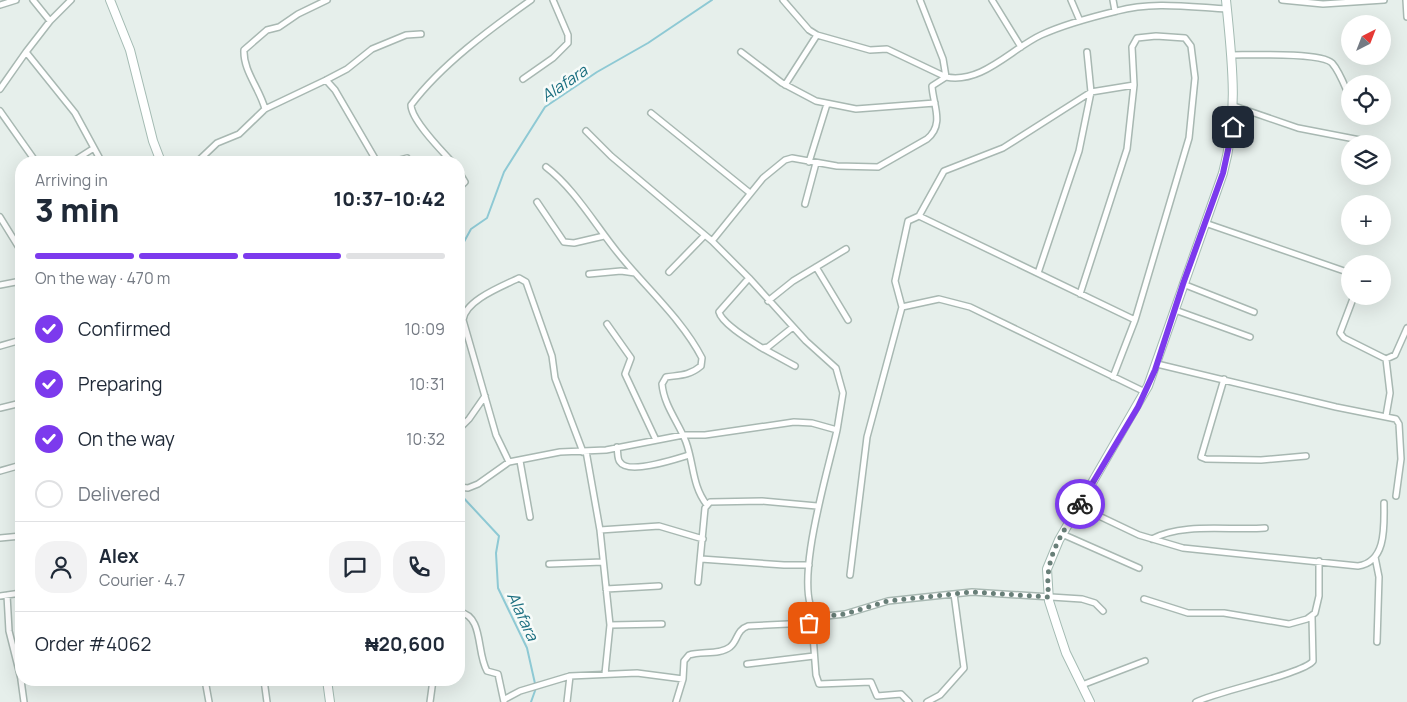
<!DOCTYPE html>
<html lang="en">
<head>
<meta charset="utf-8">
<style>
	:root { --surface:#fff; --page:#f2f2f3; --text:#1f2937; --muted:#747a83; --line:#e0e1e3; --accent:#7c3aed }
	body { margin:0; font-family:Manrope,sans-serif; background:var(--page); color:var(--text); height:100vh; display:flex; flex-direction:column; font-size:19px; white-space:nowrap }
	* { box-sizing:border-box; margin:0 }
	p { font-size:16px; color:var(--muted) }
	.icon { flex:none; width:28px; height:28px; fill:none; stroke:currentColor; stroke-width:2; stroke-linecap:round; stroke-linejoin:round }
	.map { position:relative; flex:1; overflow:hidden }
	.sheet { position:absolute; left:15px; top:156px; width:450px; height:530px; display:flex; flex-direction:column; background:var(--surface); border-radius:20px; box-shadow:0 5px 20px #0002 }
	.sheet>* { flex:none }
	.needle { width:32px; rotate:42deg }
	.buttons { position:absolute; left:1341px; top:15px; display:grid; gap:10px }
	.buttons a { display:grid; place-items:center; width:50px; height:50px; border-radius:50%; background:var(--surface); box-shadow:0 5px 20px #0002; font-size:25px }
	.pin { position:absolute; display:grid; place-items:center; width:42px; height:42px; color:#fff; margin:-21px; border-radius:10px; box-shadow:0 2px 8px #0006 }
	.courier { position:absolute; display:grid; place-items:center; width:50px; height:50px; margin:-25px; border:4px solid #7c3aed; border-radius:50%; background:#fff; color:#222; box-shadow:0 1px 6px #0007 }
	.summary em { font-style:normal; font-weight:800 }
	.summary div { display:flex; flex-direction:column-reverse }
	.summary { display:flex; align-items:center; justify-content:space-between; height:85px; padding:0 20px }
	h1 { font-size:32px; font-weight:800; line-height:38px }
	.bar { display:grid; grid-template-columns:repeat(4,1fr); gap:8px 5px; align-content:center; height:60px; padding:0 20px }
	.bar i { height:6px; border-radius:4px; background:var(--line) }
	.bar .on { background:var(--accent) }
	.bar p { grid-column:span 4 }
	.line { display:flex; align-items:center; gap:12px; padding:0 20px; border-top:1px solid var(--line) }
	.line div { flex:1 }
	.round { display:grid; place-items:center; flex:none; width:52px; height:52px; border-radius:20px; background:var(--page) }
	ol { padding:0 20px; list-style:none }
	li { display:flex; align-items:center; gap:15px; height:55px }
	li p { margin-inline-start:auto }
	li .icon { padding:5px; border-radius:50%; background:var(--accent); color:#fff; stroke-width:4 }
	li:last-child { color:var(--muted) }
	li i { width:28px; height:28px; border:2px solid var(--line); border-radius:50% }
	.map>svg:first-child { display:block }
</style>
</head>
<body>
<div class="map">
<svg width="1407" height="702" viewBox="0 0 1407 702">
	<rect width="100%" height="100%" fill="#e6efeb"/>
	<g fill="none" stroke-linecap="round" stroke-linejoin="round">
		<!-- stream -->
		<path stroke="#8ec9d4" stroke-width="2" d="M459 251 471 229 487 218 504 172 545 107 597 72 648 43 712 0
			M459 493 499 536 496 553 498 588 527 648 536 688 531 702"/>
		<!-- street casing -->
		<g stroke="#a8b8b2" stroke-width="8">
			<path id="street" d="M33 0 50 21
				M71 0 50 21 26 52 75 113 100 159 104 162
				M783 0 809 30 817 35 870 50 887 49 946 77C982 84 1011 49 1041 35 1065 24 1092 17 1117 11 1152 1 1191 7 1227 9
				M920 0 943 59 946 77
				M992 0 1021 47
				M1071 0 1080 21
				M1113 0 1115 11
				M1282 0 1323 4 1384 0
				M1406 0 1407 17
				M0 5 16 0
				M741 52 782 83 816 101 856 109 935 103
				M1232 55C1250 55 1321 52 1332 63 1340 72 1345 87 1350 98
				M523 79 553 58 568 43V35L553 0
				M326 80 335 90 377 162
				M785 85 817 35
				M0 89 26 52
				M1234 106 1298 128 1365 141
				M265 109C260 89 243 71 244 50L267 30 279 27 298 14 327 0
				M0 111 36 162
				M651 113 750 193
				M586 131 611 156 712 241 749 278 806 341 836 368 843 393 837 430
				M72 162 94 148
				M197 162 217 143 239 134 265 109 326 80 347 69 372 49 406 35 421 34
				M392 162 407 158
				M452 162C442 151 411 120 411 105 441 65 490 29 531 0
				M809 162 827 104
				M546 167C574 188 596 226 618 253 645 287 682 319 702 358L701 366C689 376 680 375 666 377L662 384C664 406 679 423 686 442 694 464 692 486 707 505
				M459 172 465 182 459 188
				M537 202 564 242 574 243 604 236
				M805 204 816 163
				M919 216 944 171 1003 148 1091 92 1134 85
				M0 217 21 251
				M1205 223 1350 273
				M712 241 763 178 785 160 792 158 837 166 878 167 927 139C945 124 933 105 932 86L946 77
				M816 267 848 320
				M669 272 704 236
				M1038 273 1079 151 1091 92 1087 52
				M589 274 621 271 635 273
				M749 278 719 312C722 324 751 341 762 348L768 347 793 327
				M1183 284 1254 312
				M0 285 21 281
				M1080 294 1127 149 1134 85 1132 47 1137 38 1156 36 1185 38 1191 46 1195 78 1189 138 1135 320
				M1354 296 1340 333 1344 338 1386 359 1390 393 1386 416
				M768 301 793 281 846 249
				M902 307 895 281 908 221 919 216 1135 320 1113 377
				M1175 310 1250 337
				M607 324 631 358 625 374 656 440
				M0 346 21 340
				M762 348 795 366
				M1386 359 1395 355 1407 328
				M1157 364 1336 407 1396 419 1399 424 1401 459 1396 496
				M1224 379 1201 457 1206 459 1261 460 1306 456
				M0 408 21 403
				M459 429 469 419 485 396
				M617 447C618 451 617 459 620 462 628 475 676 459 689 455
				M586 451 600 530 659 526 703 539
				M520 461 530 517
				M509 462 496 435 463 320C465 300 503 286 519 278L526 282 552 356 555 378 583 452
				M0 471 21 465
				M459 487 468 488 478 484 509 462 560 452 606 450 683 435H705L794 422 812 423 837 430C830 464 790 592 817 617L845 614 888 601 972 592 1082 599 1095 603 1103 611
				M1078 506 1139 535 1183 548 1358 566C1387 562 1384 525 1384 503
				M600 530 610 625
				M1062 534 1139 568
				M0 538 21 536
				M1152 539C1183 522 1231 531 1265 528
				M1375 557 1379 577 1377 642
				M701 559 784 565H809
				M549 564 603 562
				M850 575 867 437 902 307 939 299 970 307 1145 392
				M698 582 705 508 710 502 762 501 817 506
				M606 589 659 586
				M7 595 9 631 21 679
				M0 596 21 593
				M1144 599 1188 613H1224L1289 624 1307 619 1315 613 1319 596V561
				M459 612C484 616 476 652 487 671L498 674 504 702
				M812 622 816 675 819 684 871 682 877 696 901 694 909 702
				M747 664 814 656
				M605 674 610 625 662 624
				M21 680 24 702
				M205 680 209 702
				M264 680 267 702
				M1082 685 1145 661
				M505 699 520 691 570 676 637 673 683 679
				M430 702 433 680
				M567 702 570 676
				M676 702 683 679 684 661 689 655C701 651 720 655 730 647 738 641 736 630 748 626L809 623 817 617
				M927 702 940 695 964 668 954 594
				M1196 702C1218 691 1303 674 1313 661L1312 617"/>
		</g>
		<!-- secondary casing -->
		<g stroke="#a4bbb3" stroke-width="10">
			<path id="secondary" d="M110 0 130 50 153 141 161 162
				M327 680 330 702
				M1090 702 1066 653 1057 626 1049 601 1047 569 1059 540 1148 386 1223 173C1239 115 1232 59 1226 0"/>
		</g>
		<!-- street -->
		<use href="#street" stroke="#fff" stroke-width="5"/>
		<!-- secondary -->
		<use href="#secondary" stroke="#fff" stroke-width="8"/>
	</g>
	<g fill="none" stroke-linecap="round" stroke-linejoin="round">
		<!-- done -->
		<path stroke="#687f78" stroke-width="5" stroke-dasharray="0 9" d="M809 623 817 617 845 614 888 601 972 592 1049 597C1043 558 1061 536 1080 504"/>
		<!-- route -->
		<path stroke="#7c3aed" stroke-width="6" d="M1080 504 1138 407 1155 370 1183 284 1223 173 1233 127"/>
	</g>
	<g text-anchor="middle" stroke-width="5" stroke-linejoin="round" paint-order="stroke">
		<!-- water labels -->
		<g font-size="16" font-style="italic" fill="#1c6f80" stroke="#f7fbf9">
			<text transform="translate(564 83) rotate(-34)" y="6">Alafara</text>
			<text transform="translate(523 616) rotate(65)" y="6">Alafara</text>
		</g>
	</g>
</svg>
<div class="buttons">
<a><svg class="needle" viewBox="-14 -14 28 28"><path d="M0-13l5 13h-10z" fill="#e53935"/><path d="M0 13l5-13h-10z" fill="#747a83"/></svg></a>
<a><svg class="icon" aria-label="locate" viewBox="0 0 24 24"><circle cx="12" cy="12" r="6"/><path d="M12 2v4M12 18v4M2 12h4M18 12h4"/></svg></a>
<a><svg class="icon" aria-label="layers" viewBox="0 0 24 24"><path d="M12 4l9 5-9 5-9-5zM3 14l9 5 9-5"/></svg></a>
<a>+</a>
<a>−</a>
</div>
<div class="pin" style="left:809px;top:623px;background:#ea580c"><svg class="icon" aria-label="bag" viewBox="0 0 24 24"><path d="M5 8h14l-1 12H6zM9 8a3 3 0 0 1 6 0"/></svg></div>
<div class="pin" style="left:1233px;top:127px;background:#1f2937"><svg class="icon" aria-label="home" viewBox="0 0 24 24"><path d="M3 11l9-7 9 7M6 9v11h12V9"/></svg></div>
<div class="courier" style="left:1080px;top:504px"><svg class="icon" aria-label="bike" viewBox="0 0 24 24"><circle cx="6" cy="16" r="4"/><circle cx="18" cy="16" r="4"/><path d="M6 16l4-8h5l3 8M10 8l3 8H6M13 5h3"/></svg></div>
<section class="sheet">
<div class="summary"><div><h1>3 min</h1><p>Arriving in</p></div><em>10:37–10:42</em></div>
<div class="bar"><i class="on"></i><i class="on"></i><i class="on"></i><i></i><p>On the way · 470 m</p></div>
<ol>
<li><svg class="icon" aria-label="check" viewBox="0 0 24 24"><path d="M5 12l5 5 9-10"/></svg>Confirmed<p>10:09</p></li>
<li><svg class="icon" aria-label="check" viewBox="0 0 24 24"><path d="M5 12l5 5 9-10"/></svg>Preparing<p>10:31</p></li>
<li><svg class="icon" aria-label="check" viewBox="0 0 24 24"><path d="M5 12l5 5 9-10"/></svg>On the way<p>10:32</p></li>
<li><i></i>Delivered</li>
</ol>
<div class="line" style="height:90px"><a class="round"><svg class="icon" aria-label="person" viewBox="0 0 24 24"><circle cx="12" cy="8" r="4"/><path d="M4 21q1-7 8-7t8 7"/></svg></a><div><b>Alex</b><p>Courier · 4.7</p></div><a class="round"><svg class="icon" aria-label="chat" viewBox="0 0 24 24"><path d="M4 5h16v11H9l-5 4z"/></svg></a><a class="round"><svg class="icon" aria-label="phone" viewBox="0 0 24 24"><path d="M5 4h4l2 5-3 2q2 4 5 5l2-3 5 2v4C11 20 4 13 5 4z"/></svg></a></div>
<div class="line" style="height:65px"><div>Order #4062</div><b>₦20,600</b></div>
</section>
</div>
</body>
</html>
